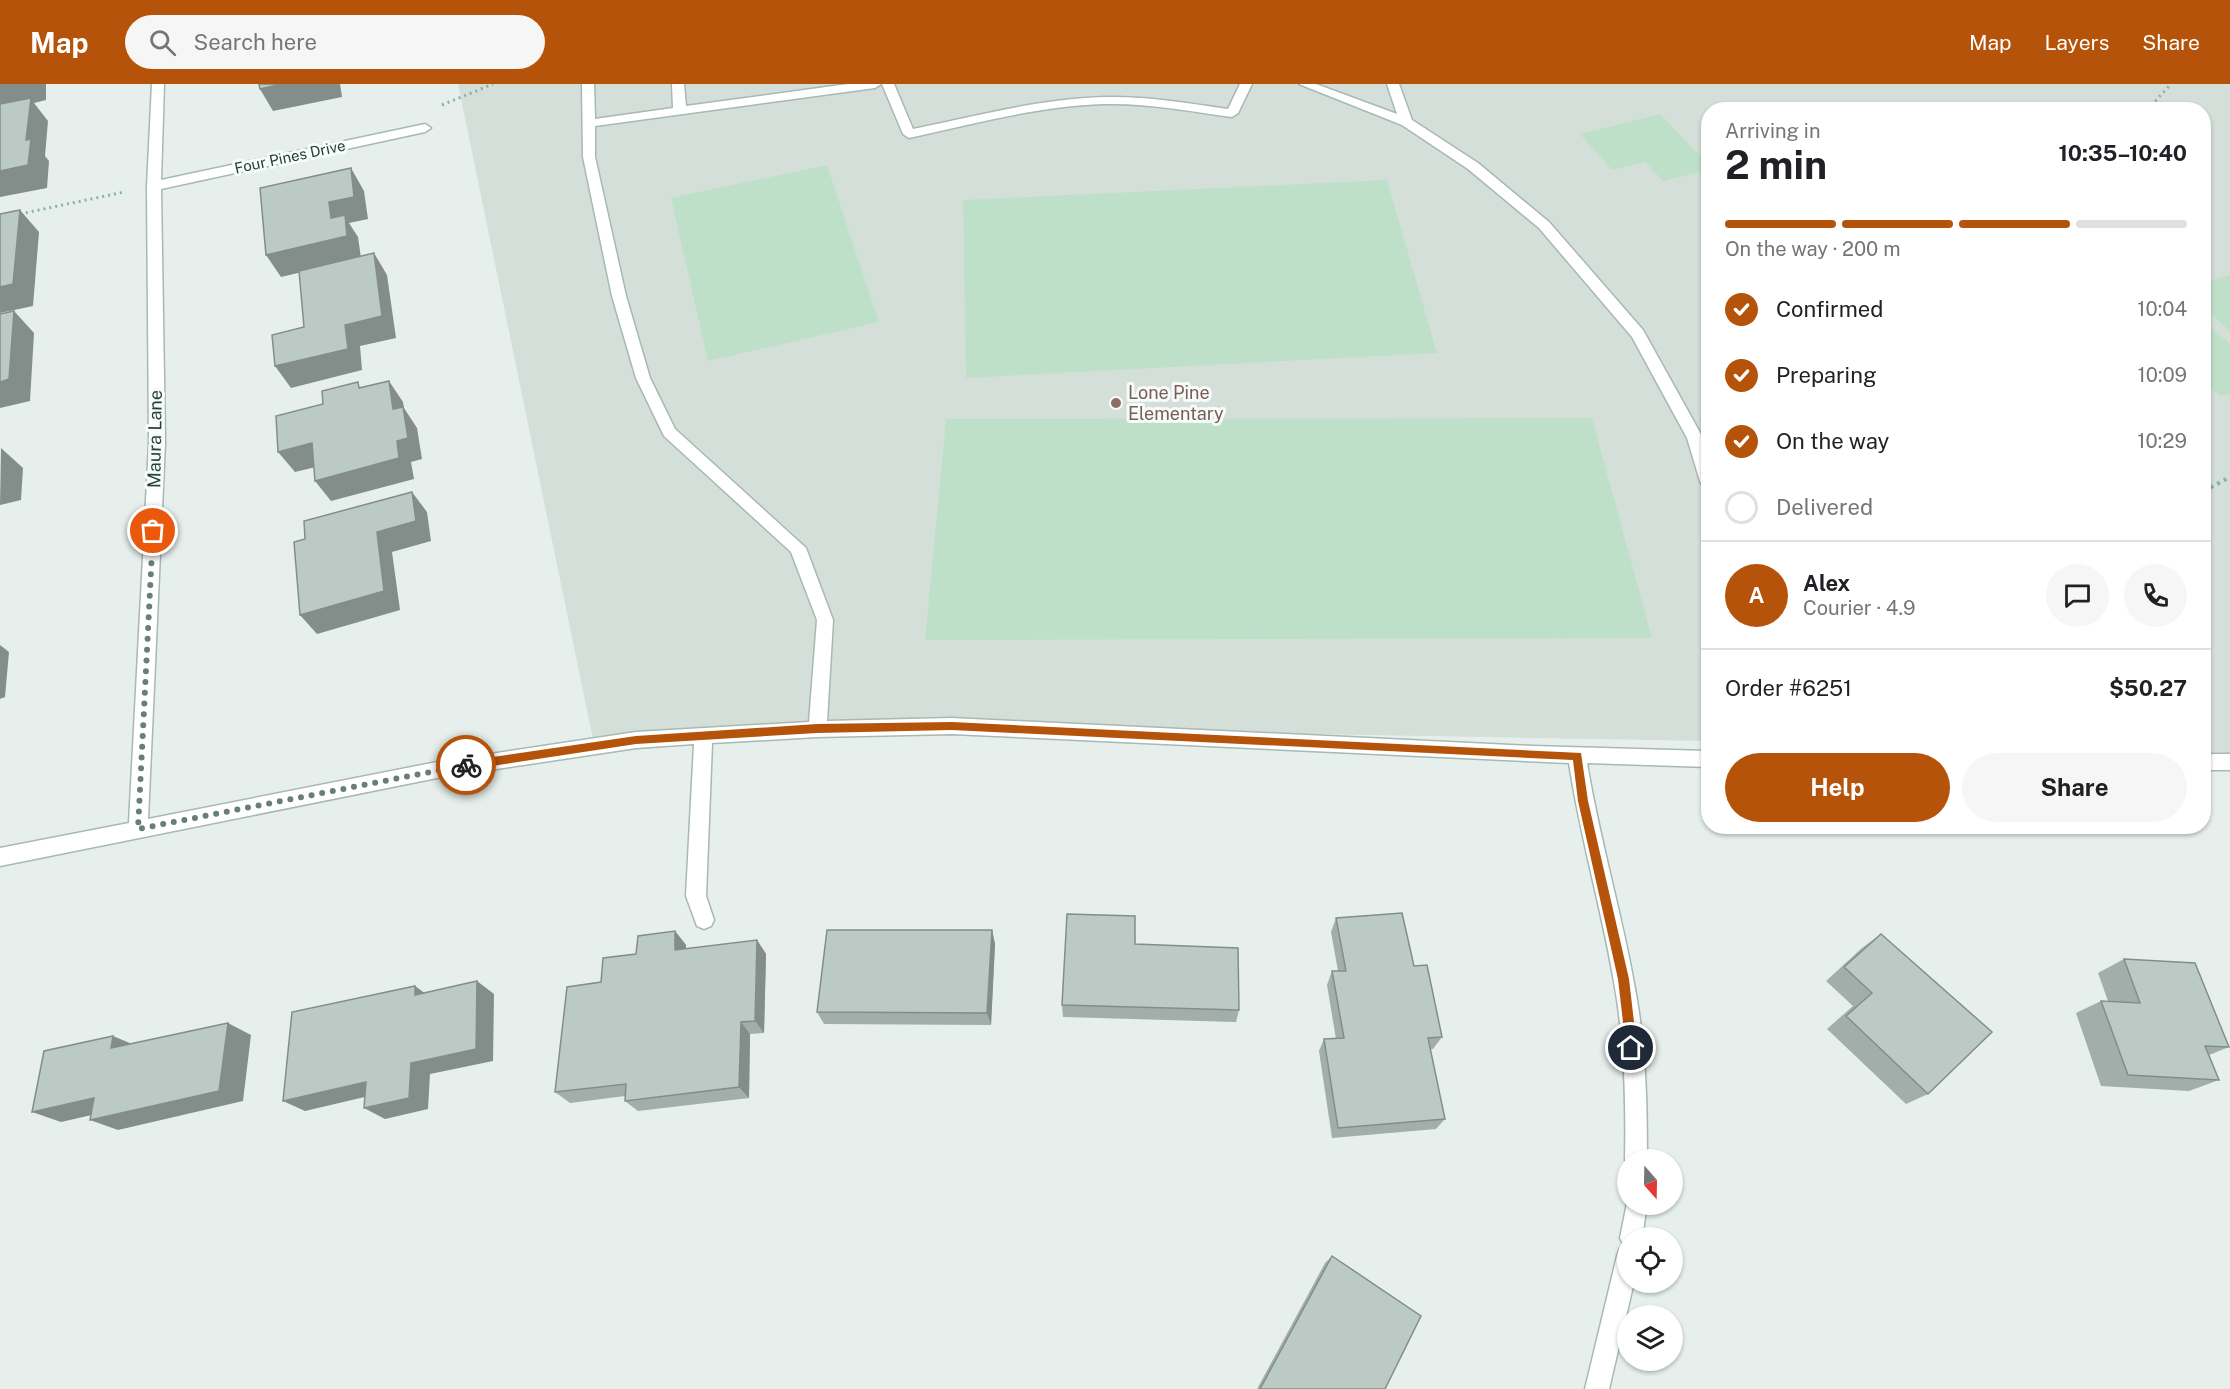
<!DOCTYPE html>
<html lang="en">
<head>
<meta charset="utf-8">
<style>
	:root { --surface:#fff; --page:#f6f6f6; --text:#202124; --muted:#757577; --line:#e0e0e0; --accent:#b45309 }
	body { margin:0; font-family:"Public Sans",sans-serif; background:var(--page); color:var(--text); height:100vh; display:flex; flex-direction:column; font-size:22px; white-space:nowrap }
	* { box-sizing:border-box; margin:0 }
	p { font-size:20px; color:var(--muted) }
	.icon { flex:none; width:33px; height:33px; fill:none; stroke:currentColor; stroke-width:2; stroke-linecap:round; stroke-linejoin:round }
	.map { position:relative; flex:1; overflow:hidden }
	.details { position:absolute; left:1701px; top:18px; width:510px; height:732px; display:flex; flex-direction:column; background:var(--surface); border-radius:24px; box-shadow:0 2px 4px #0004 }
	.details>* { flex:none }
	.needle { width:39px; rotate:160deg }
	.fabs { position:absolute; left:1617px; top:1065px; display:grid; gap:12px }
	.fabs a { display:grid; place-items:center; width:66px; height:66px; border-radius:50%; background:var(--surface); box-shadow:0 2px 4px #0004; font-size:30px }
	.pin { position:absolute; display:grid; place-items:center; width:51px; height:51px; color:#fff; margin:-26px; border:3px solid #fff; border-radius:50%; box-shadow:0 2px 6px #0007 }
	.courier { position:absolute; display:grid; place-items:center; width:60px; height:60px; margin:-30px; border:4px solid #b45309; border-radius:50%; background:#fff; color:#222; box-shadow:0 2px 8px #0007 }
	.summary em { font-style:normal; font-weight:700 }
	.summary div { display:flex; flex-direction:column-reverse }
	.summary { display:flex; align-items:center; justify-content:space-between; height:102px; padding:0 24px }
	h1 { font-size:39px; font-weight:700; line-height:45px }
	.bar { display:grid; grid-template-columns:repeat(4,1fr); gap:9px 6px; align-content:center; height:72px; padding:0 24px }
	.bar i { height:8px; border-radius:4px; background:var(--line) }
	.bar .selected { background:var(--accent) }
	.bar p { grid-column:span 4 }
	.line { display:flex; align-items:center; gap:15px; padding:0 24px; border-top:2px solid var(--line) }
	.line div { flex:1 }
	.round { display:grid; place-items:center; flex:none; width:63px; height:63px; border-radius:32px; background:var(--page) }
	ol { padding:0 24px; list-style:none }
	li { display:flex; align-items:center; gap:18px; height:66px }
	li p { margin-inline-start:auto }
	li .icon { padding:6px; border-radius:50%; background:var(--accent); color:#fff; stroke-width:4 }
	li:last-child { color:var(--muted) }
	li i { width:33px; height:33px; border:3px solid var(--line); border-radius:50% }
	.cta { display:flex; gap:12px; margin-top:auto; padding:12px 24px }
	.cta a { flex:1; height:69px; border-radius:36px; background:var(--accent); color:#fff; font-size:24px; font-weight:700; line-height:69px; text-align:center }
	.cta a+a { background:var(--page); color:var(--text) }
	header { display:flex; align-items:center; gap:36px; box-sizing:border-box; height:84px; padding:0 30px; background:var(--accent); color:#fff }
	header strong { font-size:28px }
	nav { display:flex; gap:33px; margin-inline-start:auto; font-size:21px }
	.search { width:420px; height:54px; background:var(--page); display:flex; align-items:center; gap:15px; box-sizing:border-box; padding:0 21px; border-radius:33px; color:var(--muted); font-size:22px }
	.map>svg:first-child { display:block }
</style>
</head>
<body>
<header>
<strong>Map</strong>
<div class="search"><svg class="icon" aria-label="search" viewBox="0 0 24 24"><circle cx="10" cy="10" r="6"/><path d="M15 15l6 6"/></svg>Search here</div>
<nav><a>Map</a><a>Layers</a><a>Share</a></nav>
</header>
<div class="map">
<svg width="2230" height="1305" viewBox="0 0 2230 1305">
	<rect width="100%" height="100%" fill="#e6efeb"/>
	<!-- built -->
	<path fill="#d4dfda" d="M458 0H2230V669L2204 668V26H1708V657L862 642 596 670Z"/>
	<!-- green -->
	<path fill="#bfe0c8" d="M1660 30 1708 80V86L1663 97 1645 78 1612 86 1580 50Z
		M827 81 879 238 708 277 671 114Z
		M1387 96 1437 269 966 294 963 116Z
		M2230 191V247L2204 224V198Z
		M2204 237 2230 260V310L2220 312 2204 298Z
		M1592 334 1652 554 925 556 946 335Z"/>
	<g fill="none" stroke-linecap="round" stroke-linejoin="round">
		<!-- minor casing -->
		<g stroke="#a8b8b2" stroke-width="3">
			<path id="minor" d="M152 0H164L161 96 425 40 431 44 425 48 161 105 165 359 148 735 437 678 636 648 809 638 817 536 791 468 664 352 636 294 612 212 583 73 582 0H594L595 35 673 24 672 0H684L686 22 848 0H881L875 4 595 42V73L626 212 650 294 675 345 806 464 833 536 827 637 952 634 1532 662 1708 667V683L1587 679C1600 759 1624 836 1637 916 1646 969 1647 1022 1647 1076H1628V1082L1625 1076C1626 1023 1625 969 1617 916 1605 836 1581 759 1569 679L952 650 817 653 712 659 706 812 714 836 711 842 704 845 697 842 686 812 694 660 636 664 437 694 0 782V764L129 739 149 359 147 102Z
				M882 0H894L913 45C976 32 1039 15 1104 13 1146 12 1187 19 1228 25L1240 0H1252L1238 29 1232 33C1189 27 1147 19 1104 20 1038 22 973 40 909 54L903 50Z
				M1299 0H1316L1397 30 1387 0H1399L1412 36 1478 79 1549 138 1643 246 1703 354 1708 373V403L1702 401 1700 397 1687 354 1632 253 1539 144 1468 85 1402 41Z
				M2204 670H2230V686H2204Z
				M1628 1114V1120H1647L1642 1154H1628V1198H1634L1609 1305H1585L1617 1172 1620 1164 1624 1162 1620 1154Z"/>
		</g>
		<!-- path-far1 -->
		<path stroke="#86b3a5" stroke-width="3" stroke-dasharray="2 4" stroke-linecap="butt" d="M442 21 493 0
			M2147 26 2171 0
			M20 130 124 108"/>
		<!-- path -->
		<path stroke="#86b3a5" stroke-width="4" stroke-dasharray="3 4.5" stroke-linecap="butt" d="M2204 407 2230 393"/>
		<!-- minor -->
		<use href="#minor" fill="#fff" fill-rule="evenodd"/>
	</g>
	<!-- wall -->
	<path fill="#a1aea9" d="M1336 834 1414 882 1442 953 1433 965H1430L1445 1035 1436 1045 1332 1054 1319 967 1324 955H1336L1327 901 1332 887H1338L1331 848Z
		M992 846 995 860 991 941 824 940 817 928Z
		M675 847 686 861V865L757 856 766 870 764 949 750 950 749 1014 638 1027 625 1017V1012L570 1019 555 1008 601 898 636 870Z
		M1881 850 1928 1010 1906 1020 1827 945 1853 922 1826 897 1862 864Z
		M2124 875 2229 963 2209 971 2219 996 2189 1007 2101 1002 2076 929 2101 917H2108L2098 889Z
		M1062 921 1239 926 1236 938 1063 933Z
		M1332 1172 1385 1305H1257L1325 1179Z"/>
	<!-- shaded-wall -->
	<path fill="#838d89" d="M0 0H46V16L34 19 48 37 45 72 49 77 47 104 0 113Z
		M282 0H340L342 13 273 27 260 5Z
		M351 84 364 107 368 135 349 139 358 153 361 174 281 193 266 171 329 118Z
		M20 126 39 148 33 222 0 229V203Z
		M374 169 387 191 396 254 360 262 362 286 291 304 275 282 345 241Z
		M14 227 34 249 30 317 0 324V298Z
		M389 297 403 318 404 324 417 344 422 375 411 378 414 395 331 417 315 397 393 325Z
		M312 359 328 380 295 388 278 368Z
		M1 364 23 384 21 416 0 421Z
		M412 408 427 428 431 457 392 468 400 526 317 550 300 531 377 448Z
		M0 561 9 568 5 613 0 615Z
		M992 846 995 860 991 941 987 929Z
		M675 847 686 861V880L675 866Z
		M757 856 766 870 764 949 755 937Z
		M477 897 494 910 493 977 430 990 428 1025 385 1035 364 1024Z
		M415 902 433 915 415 911Z
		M741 938 750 950 749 1014 739 1003Z
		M228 939 251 951 243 1017 118 1046 90 1036Z
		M113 952 139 963 111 964Z
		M366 998 386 1008 305 1027 283 1017Z
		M94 1014 122 1024 61 1038 32 1028Z"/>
	<!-- building -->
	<path fill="#bbcac4" stroke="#838d89" stroke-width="1.5" d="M259 0H282L260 5Z
		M31 14 26 56 31 55 28 81 0 87V20Z
		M351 84 354 113 329 118 331 134 345 131 347 152 266 171 260 104Z
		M20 126 13 200 0 203V130Z
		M374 169 382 232 345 241 348 265 275 282 272 251 304 243 299 187Z
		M14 227 9 295 0 298V230Z
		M389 297 393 325 403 323 408 354 397 357 399 374 315 397 312 359 278 368 276 332 323 320 322 307 358 298 359 304Z
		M412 408 416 437 377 448 384 507 300 531 294 458 305 455 304 437Z
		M1402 829 1414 882 1427 881 1442 953 1428 954 1445 1035 1338 1044 1324 955 1344 954 1332 887H1346L1336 834Z
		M1067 830 1135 832V860L1238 864 1239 926 1062 921Z
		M827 846H992L987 929 817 928Z
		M675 847V866L757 856 755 937 741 938 739 1003 625 1017 626 1000 555 1008 567 903 601 898 603 874 636 870 638 852Z
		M1881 850 1992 948 1928 1010 1846 932 1872 909 1844 883Z
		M2124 875 2195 879 2229 963 2205 962 2219 996 2128 991 2101 917 2140 919Z
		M477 897 476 965 411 979 409 1014 364 1024 366 998 283 1017 292 928 415 902V911Z
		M228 939 219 1007 90 1036 94 1014 32 1028 44 967 113 952 111 964Z
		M1332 1172 1421 1232 1385 1305H1260Z"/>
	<!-- route -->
	<path fill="#b45309" d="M952 638 1581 669 1588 717 1629 895 1637 964 1635 968 1631 970 1626 964 1618 895 1578 717 1573 676 952 646 817 649 636 660 466 686 461 681 466 677 636 652 817 640Z"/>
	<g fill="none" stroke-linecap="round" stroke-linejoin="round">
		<!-- done -->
		<path stroke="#687f78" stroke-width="6" stroke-dasharray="0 10.8" d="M153 447 138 745 466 681"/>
	</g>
	<!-- markers -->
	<circle fill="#8d6e63" stroke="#f7fbf9" stroke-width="2" cx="1116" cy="319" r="6"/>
	<g text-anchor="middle" stroke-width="6" stroke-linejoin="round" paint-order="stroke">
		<!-- far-street labels -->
		<g font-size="15" fill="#24423a" stroke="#f7fbf9">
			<text transform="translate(290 73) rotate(-12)" y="5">Four Pines Drive</text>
		</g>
		<!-- education labels -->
		<g font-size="18" fill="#785e54" stroke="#f7fbf9" text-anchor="start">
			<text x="1128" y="315">Lone Pine<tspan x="1128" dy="21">Elementary</tspan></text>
		</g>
		<!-- street labels -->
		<g font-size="18" fill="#24423a" stroke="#f7fbf9">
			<text transform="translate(155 355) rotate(-89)" y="6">Maura Lane</text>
		</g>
	</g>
</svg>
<div class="fabs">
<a><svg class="needle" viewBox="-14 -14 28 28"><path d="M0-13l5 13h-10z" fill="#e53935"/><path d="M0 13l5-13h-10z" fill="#757577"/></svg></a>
<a><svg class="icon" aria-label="locate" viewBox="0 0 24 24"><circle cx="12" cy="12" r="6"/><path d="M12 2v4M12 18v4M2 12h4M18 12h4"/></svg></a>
<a><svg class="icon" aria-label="layers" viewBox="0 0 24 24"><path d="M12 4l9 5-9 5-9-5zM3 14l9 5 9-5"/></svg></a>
</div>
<div class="pin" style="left:153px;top:447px;background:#ea580c"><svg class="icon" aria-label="bag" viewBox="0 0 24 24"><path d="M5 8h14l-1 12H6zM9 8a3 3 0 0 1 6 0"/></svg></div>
<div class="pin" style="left:1631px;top:964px;background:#1f2937"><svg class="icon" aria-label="home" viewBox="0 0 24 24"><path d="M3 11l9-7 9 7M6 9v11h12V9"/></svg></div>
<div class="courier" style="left:466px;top:681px"><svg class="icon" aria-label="bike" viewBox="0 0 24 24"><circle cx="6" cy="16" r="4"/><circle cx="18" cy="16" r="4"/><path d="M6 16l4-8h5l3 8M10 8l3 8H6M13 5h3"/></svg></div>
<section class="details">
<div class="summary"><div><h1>2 min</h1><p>Arriving in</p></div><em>10:35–10:40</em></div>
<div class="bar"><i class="selected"></i><i class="selected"></i><i class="selected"></i><i></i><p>On the way · 200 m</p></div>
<ol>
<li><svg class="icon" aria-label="check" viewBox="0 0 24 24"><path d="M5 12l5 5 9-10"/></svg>Confirmed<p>10:04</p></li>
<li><svg class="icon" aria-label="check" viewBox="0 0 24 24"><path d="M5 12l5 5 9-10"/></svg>Preparing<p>10:09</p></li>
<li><svg class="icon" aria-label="check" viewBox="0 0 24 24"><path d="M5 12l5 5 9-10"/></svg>On the way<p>10:29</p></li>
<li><i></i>Delivered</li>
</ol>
<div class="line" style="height:108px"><b class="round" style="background:var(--accent);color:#fff">A</b><div><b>Alex</b><p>Courier · 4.9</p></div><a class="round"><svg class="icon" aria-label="chat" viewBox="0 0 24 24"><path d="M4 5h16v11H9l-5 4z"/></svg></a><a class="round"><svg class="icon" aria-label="phone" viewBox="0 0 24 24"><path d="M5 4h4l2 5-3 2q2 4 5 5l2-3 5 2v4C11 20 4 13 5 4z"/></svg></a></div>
<div class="line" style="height:78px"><div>Order #6251</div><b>$50.27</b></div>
<div class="cta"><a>Help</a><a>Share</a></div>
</section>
</div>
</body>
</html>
